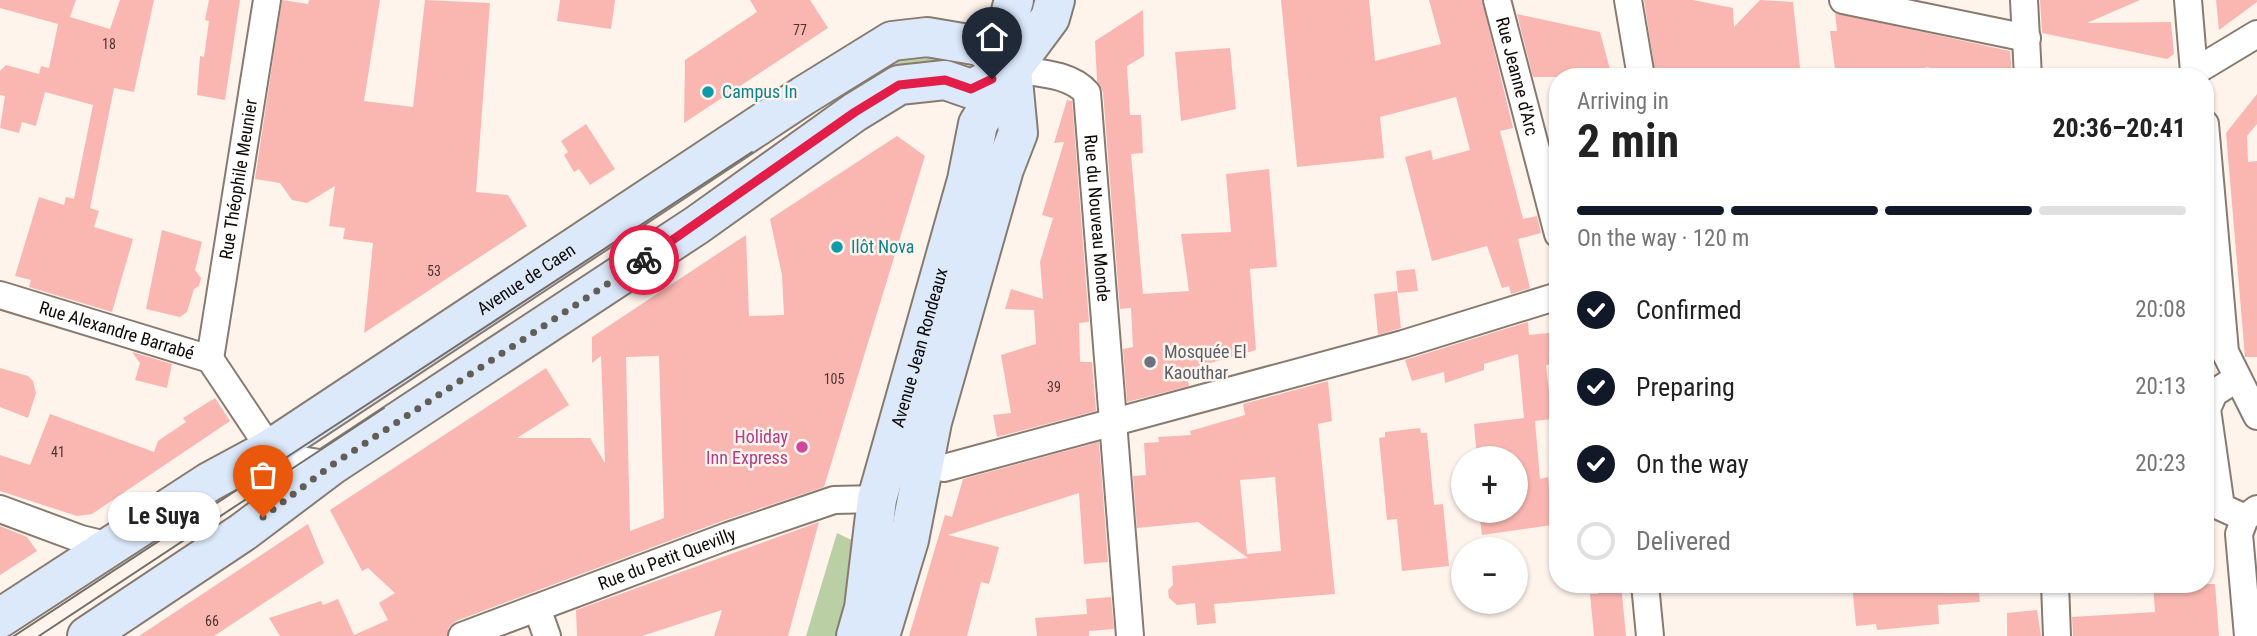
<!DOCTYPE html>
<html lang="en">
<head>
<meta charset="utf-8">
<style>
	:root { --surface:#fff; --page:#f6f6f6; --text:#222; --muted:#767676; --line:#e0e0e0; --accent:#111827 }
	body { margin:0; font-family:"Roboto Condensed",sans-serif; background:var(--page); color:var(--text); height:100vh; display:flex; flex-direction:column; font-size:26px; white-space:nowrap }
	* { box-sizing:border-box; margin:0 }
	p { font-size:23px; color:var(--muted) }
	.icon { flex:none; width:38px; height:38px; fill:none; stroke:currentColor; stroke-width:2; stroke-linecap:round; stroke-linejoin:round }
	.map { position:relative; flex:1; overflow:hidden }
	.panel { position:absolute; left:1549px; top:68px; width:665px; height:525px; display:flex; flex-direction:column; background:var(--surface); border-radius:28px; box-shadow:0 2px 5px #0004 }
	.panel>* { flex:none }
	.tools { position:absolute; left:1451px; top:446px; display:grid; gap:14px }
	.tools a { display:grid; place-items:center; width:77px; height:77px; border-radius:50%; background:var(--surface); box-shadow:0 2px 5px #0004; font-size:35px }
	.pin { position:absolute; display:grid; place-items:center; width:60px; height:60px; color:#fff; margin:-72px -30px; border-radius:50% 50% 50% 0; rotate:-45deg; box-shadow:0 0 7px #0007 }
	.pin .icon { rotate:45deg }
	.courier { position:absolute; display:grid; place-items:center; width:70px; height:70px; margin:-35px; border:5px solid #e11d48; border-radius:50%; background:#fff; color:#222; box-shadow:0 2px 9px #0007 }
	.bubble { position:absolute; height:49px; border-radius:24px; background:var(--surface); box-shadow:0 2px 5px #0004; font-size:23px; font-weight:700; line-height:49px; text-align:center }
	.overview em { font-style:normal; font-weight:700 }
	.overview div { display:flex; flex-direction:column-reverse }
	.overview { display:flex; align-items:center; justify-content:space-between; height:119px; padding:0 28px }
	h1 { font-size:46px; font-weight:700; line-height:52px }
	.bar { display:grid; grid-template-columns:repeat(4,1fr); gap:10px 7px; align-content:center; height:84px; padding:0 28px }
	.bar i { height:9px; border-radius:5px; background:var(--line) }
	.bar .current { background:var(--accent) }
	.bar p { grid-column:span 4 }
	ol { padding:0 28px; list-style:none }
	li { display:flex; align-items:center; gap:21px; height:77px }
	li p { margin-inline-start:auto }
	li .icon { padding:7px; border-radius:50%; background:var(--accent); color:#fff; stroke-width:4 }
	li:last-child { color:var(--muted) }
	li i { width:38px; height:38px; border:4px solid var(--line); border-radius:50% }
	.map>svg:first-child { display:block }
</style>
</head>
<body>
<div class="map">
<svg width="2257" height="636" viewBox="0 0 2257 636">
	<rect width="100%" height="100%" fill="#fef4ec"/>
	<!-- green -->
	<path fill="#bbcfa4" d="M953 54 949 68 836 114 826 99 885 60Z
		M837 533 862 545 846 636H806Z"/>
	<!-- building -->
	<path fill="#fab7b2" fill-rule="evenodd" d="M0 0H76L70 17 110 29 120 0H154L134 92 114 88 90 208 99 211 94 227 133 239 112 312 29 287 31 280 15 276 39 197 64 205 66 197 74 199 93 105 45 92 36 126 22 122 19 133 0 128 5 96 0 95V71L6 65 39 74 41 66 49 68 58 24 0 8Z
		M209 0H240L225 100 197 95 200 56 204 57 209 21 205 20Z
		M282 0 308 4 309 0H380L364 101 413 107 425 0 490 3 476 192 508 195 527 226 364 333 373 243 343 239 345 228 329 226 335 186 307 203 292 200 280 183 255 179Z
		M560 0H615L611 29 557 21Z
		M750 0H810L828 28 684 123 685 60 757 12Z
		M1281 0H1369L1375 61 1441 44 1429 0H1482L1513 128 1500 131 1523 219 1537 216 1541 233 1518 239 1530 288 1511 294 1509 286 1502 288 1487 246 1432 261 1405 157 1431 150 1433 160 1470 150 1456 97 1380 117 1384 158 1297 167Z
		M1644 0H1693L1733 8 1734 27 1760 0 1793 2 1801 77H1656Z
		M2040 0H2140L2087 23 2171 22 2174 54 2167 59 2042 33Z
		M2216 0H2257V2L2219 30Z
		M1143 10 1144 56 1127 66 1130 115H1141L1143 153 1131 154 1143 294 1189 291 1181 234 1231 232 1226 174 1269 169 1277 267 1250 269 1256 350 1186 370 1189 386 1127 402 1123 349 1133 347 1131 308 1120 309 1103 92 1097 81 1095 41Z
		M1835 13 2010 51 2012 74 1978 77 1926 67 1924 77H1836L1830 31H1837Z
		M1517 14 1600 32 1612 77H1533Z
		M1230 48 1236 109 1181 121 1175 52Z
		M2257 94V124L2247 136 2248 162 2257 161V357H2245L2226 133Z
		M1067 100 1072 101 1089 322 1079 323 1080 362H1092L1096 411 997 437 993 415 1011 413 1001 355 1036 344 1034 310 1005 309 1011 289 1043 299 1040 262 1053 218 1042 215 1064 142 1054 143Z
		M586 124 615 169 590 185 579 169 574 172 564 155 568 152 561 141Z
		M897 136 925 156 824 487 722 521 456 621 449 627 447 636H280L269 618 321 601 323 605 338 599 354 635 388 620 379 603 395 593 368 568 362 571 330 510 546 368 569 405 517 438H590L605 463 601 356 592 363V337L746 235 749 316 784 315 782 275 770 219ZM659 356 664 518 630 531 626 357Z
		M162 230 202 242 195 270 201 278 199 286 194 289 187 312 180 317 146 309Z
		M1415 269 1418 291 1398 293 1396 271Z
		M1397 291 1401 328 1378 335 1374 294Z
		M1528 322 1529 335 1558 332V364L1546 365 1552 419 1535 421 1540 479 1548 477 1552 525 1482 535 1479 511H1516V458H1477L1474 424 1524 418 1518 354 1484 364V370L1445 383 1444 372 1412 381 1405 360Z
		M132 352 172 364 167 388 135 380 140 363Z
		M0 368 28 376 33 381 36 393 28 418 0 407Z
		M1328 381 1332 421 1318 424 1335 594 1214 604 1216 623 1197 625 1195 603 1177 605 1169 598 1168 590 1173 585 1172 566 1248 558 1198 522 1137 528 1133 476 1146 475 1144 443 1159 442 1158 437 1191 435 1190 431 1245 415 1243 404ZM1275 477 1281 551 1247 554 1240 480Z
		M215 398 230 421 92 514 77 516 0 491V455L30 465 50 414 154 452 158 441 186 422 183 418Z
		M1420 428 1421 433H1427L1434 505 1443 504 1449 566 1402 571 1397 519 1387 520 1379 438 1385 437V432Z
		M1099 442 1108 562 1084 564 1079 493 948 535 999 547 989 584 981 582 967 636H909L945 515 952 517 963 479Z
		M819 522 788 636H714L722 610 642 636H577L576 610Z
		M308 524 324 563 214 636H139Z
		M0 526 27 537 37 551 0 575Z
		M1597 584H1621L1626 636H1594L1590 594H1598Z
		M1852 584H1978L1980 602 1938 605 1939 624 1877 630 1876 624 1856 626Z
		M2153 584H2215L2219 636H2073L2072 617 2155 612Z
		M1111 597 1114 629 1089 631V636H1037L1035 618 1087 614 1086 599Z
		M2037 610 2041 636H2007V613Z"/>
	<g fill="none" stroke-linecap="round" stroke-linejoin="round">
		<!-- minor casing -->
		<g stroke="#887a6f" stroke-width="30">
			<g id="minor">
				<path id="s1" d="M1497 0 1558 234"/>
				<path d="M1628 0 1641 77"/>
				<path d="M1843 0 2027 38"/>
				<path d="M2024 0 2028 77"/>
				<path d="M2188 0 2194 72"/>
				<path id="s2" d="M1012 69C1036 73 1070 73 1087 93L1130 636"/>
				<path d="M2194 72 2257 34"/>
				<path d="M2205 124 2225 352 2257 416"/>
				<path id="s3" d="M0 295 210 359 270 449 288 458 332 465"/>
				<path id="s4" d="M210 359 267 0"/>
				<path d="M2236 379 2214 393 2207 409 2221 507 2245 518"/>
				<path d="M926 465 944 468 1403 344 1558 296"/>
				<path d="M0 509 81 539 110 546"/>
				<path d="M1645 584 1650 636"/>
				<path d="M2055 584 2057 636"/>
				<path d="M537 608 547 636"/>
				<path id="s5" d="M462 636 728 536 834 500 877 499"/>
				<path d="M2248 636 2239 534 2245 518 2257 509"/>
			</g>
		</g>
		<!-- secondary casing -->
		<g stroke="#887a6f" stroke-width="42">
			<g id="secondary">
				<path id="s6" d="M0 618 209 482 270 449 803 96 892 41 927 37 980 46 1012 69"/>
				<path d="M87 636 243 532 332 465 697 225 855 112 899 85 945 80 971 89 1012 69"/>
				<path id="s7" d="M856 636 864 608 877 499 967 180 978 124 1012 69 1050 18 1055 0"/>
				<path d="M880 636 909 540 932 422 1004 169 1018 133 1012 69 1011 11 1014 0"/>
			</g>
		</g>
		<!-- minor -->
		<use href="#minor" stroke="#fff" stroke-width="26"/>
		<!-- secondary -->
		<use href="#secondary" stroke="#dce9fb" stroke-width="38"/>
		<!-- tram -->
		<path stroke="#766f69" stroke-width="2" d="M14 636 752 152
			M39 636 384 408"/>
	</g>
	<g fill="none" stroke-linecap="round" stroke-linejoin="round">
		<!-- done -->
		<path stroke="#635d57" stroke-width="7" stroke-dasharray="0 12.6" d="M263 517 332 465 644 260"/>
		<!-- route -->
		<path stroke="#e11d48" stroke-width="9" d="M644 260 855 112 899 85 945 80 971 89 992 79"/>
	</g>
	<!-- markers -->
	<g fill="#0f9aa8" stroke="#fef4ec" stroke-width="2.5">
		<circle cx="708" cy="92" r="7"/>
		<circle cx="837" cy="247" r="7"/>
	</g>
	<circle fill="#6b7280" stroke="#fef4ec" stroke-width="2.5" cx="1150" cy="362" r="7"/>
	<circle fill="#d1479c" stroke="#fef4ec" stroke-width="2.5" cx="802" cy="447" r="7"/>
	<g text-anchor="middle" stroke-width="5" stroke-linejoin="round" paint-order="stroke">
		<!-- number labels -->
		<g font-size="14" fill="#4a3632">
			<text x="800" y="35">77</text>
			<text x="109" y="49">18</text>
			<text x="434" y="276">53</text>
			<text x="834" y="384">105</text>
			<text x="1054" y="392">39</text>
			<text x="58" y="457">41</text>
			<text x="212" y="626">66</text>
		</g>
		<!-- street labels -->
		<g font-size="18" fill="#100b07" stroke="#fef4ec">
			<text dy="6" stroke="none"><textPath href="#s1" startOffset="79">Rue Jeanne d'Arc</textPath></text>
			<text dy="6" stroke="none"><textPath href="#s4" startOffset="182">Rue Théophile Meunier</textPath></text>
			<text dy="6" stroke="none"><textPath href="#s2" startOffset="206">Rue du Nouveau Monde</textPath></text>
			<text dy="6" stroke="none"><textPath href="#s6" startOffset="626">Avenue de Caen</textPath></text>
			<text dy="6" stroke="none"><textPath href="#s3" startOffset="122">Rue Alexandre Barrabé</textPath></text>
			<text dy="6" stroke="none"><textPath href="#s7" startOffset="296">Avenue Jean Rondeaux</textPath></text>
			<text dy="6" stroke="none"><textPath href="#s5" startOffset="219">Rue du Petit Quevilly</textPath></text>
		</g>
		<!-- culture labels -->
		<g font-size="18" fill="#0d838f" stroke="#fef4ec" text-anchor="start">
			<text x="722" y="98">Campus In</text>
			<text x="851" y="253">Ilôt Nova</text>
		</g>
		<!-- worship labels -->
		<g font-size="18" fill="#5b616d" stroke="#fef4ec" text-anchor="start">
			<text x="1164" y="358">Mosquée El<tspan x="1164" dy="21">Kaouthar</tspan></text>
		</g>
		<!-- hotel labels -->
		<g font-size="18" fill="#b23c85" stroke="#fef4ec" text-anchor="end">
			<text x="788" y="443">Holiday<tspan x="788" dy="21">Inn Express</tspan></text>
		</g>
	</g>
</svg>
<div class="tools">
<a>+</a>
<a>−</a>
</div>
<div class="pin" style="left:263px;top:517px;background:#ea580c"><svg class="icon" aria-label="bag" viewBox="0 0 24 24"><path d="M5 8h14l-1 12H6zM9 8a3 3 0 0 1 6 0"/></svg></div>
<div class="pin" style="left:992px;top:79px;background:#1f2937"><svg class="icon" aria-label="home" viewBox="0 0 24 24"><path d="M3 11l9-7 9 7M6 9v11h12V9"/></svg></div>
<div class="courier" style="left:644px;top:260px"><svg class="icon" aria-label="bike" viewBox="0 0 24 24"><circle cx="6" cy="16" r="4"/><circle cx="18" cy="16" r="4"/><path d="M6 16l4-8h5l3 8M10 8l3 8H6M13 5h3"/></svg></div>
<div class="bubble" style="left:108px;top:492px;width:112px">Le Suya</div>
<section class="panel">
<div class="overview"><div><h1>2 min</h1><p>Arriving in</p></div><em>20:36–20:41</em></div>
<div class="bar"><i class="current"></i><i class="current"></i><i class="current"></i><i></i><p>On the way · 120 m</p></div>
<ol>
<li><svg class="icon" aria-label="check" viewBox="0 0 24 24"><path d="M5 12l5 5 9-10"/></svg>Confirmed<p>20:08</p></li>
<li><svg class="icon" aria-label="check" viewBox="0 0 24 24"><path d="M5 12l5 5 9-10"/></svg>Preparing<p>20:13</p></li>
<li><svg class="icon" aria-label="check" viewBox="0 0 24 24"><path d="M5 12l5 5 9-10"/></svg>On the way<p>20:23</p></li>
<li><i></i>Delivered</li>
</ol>
</section>
</div>
</body>
</html>
